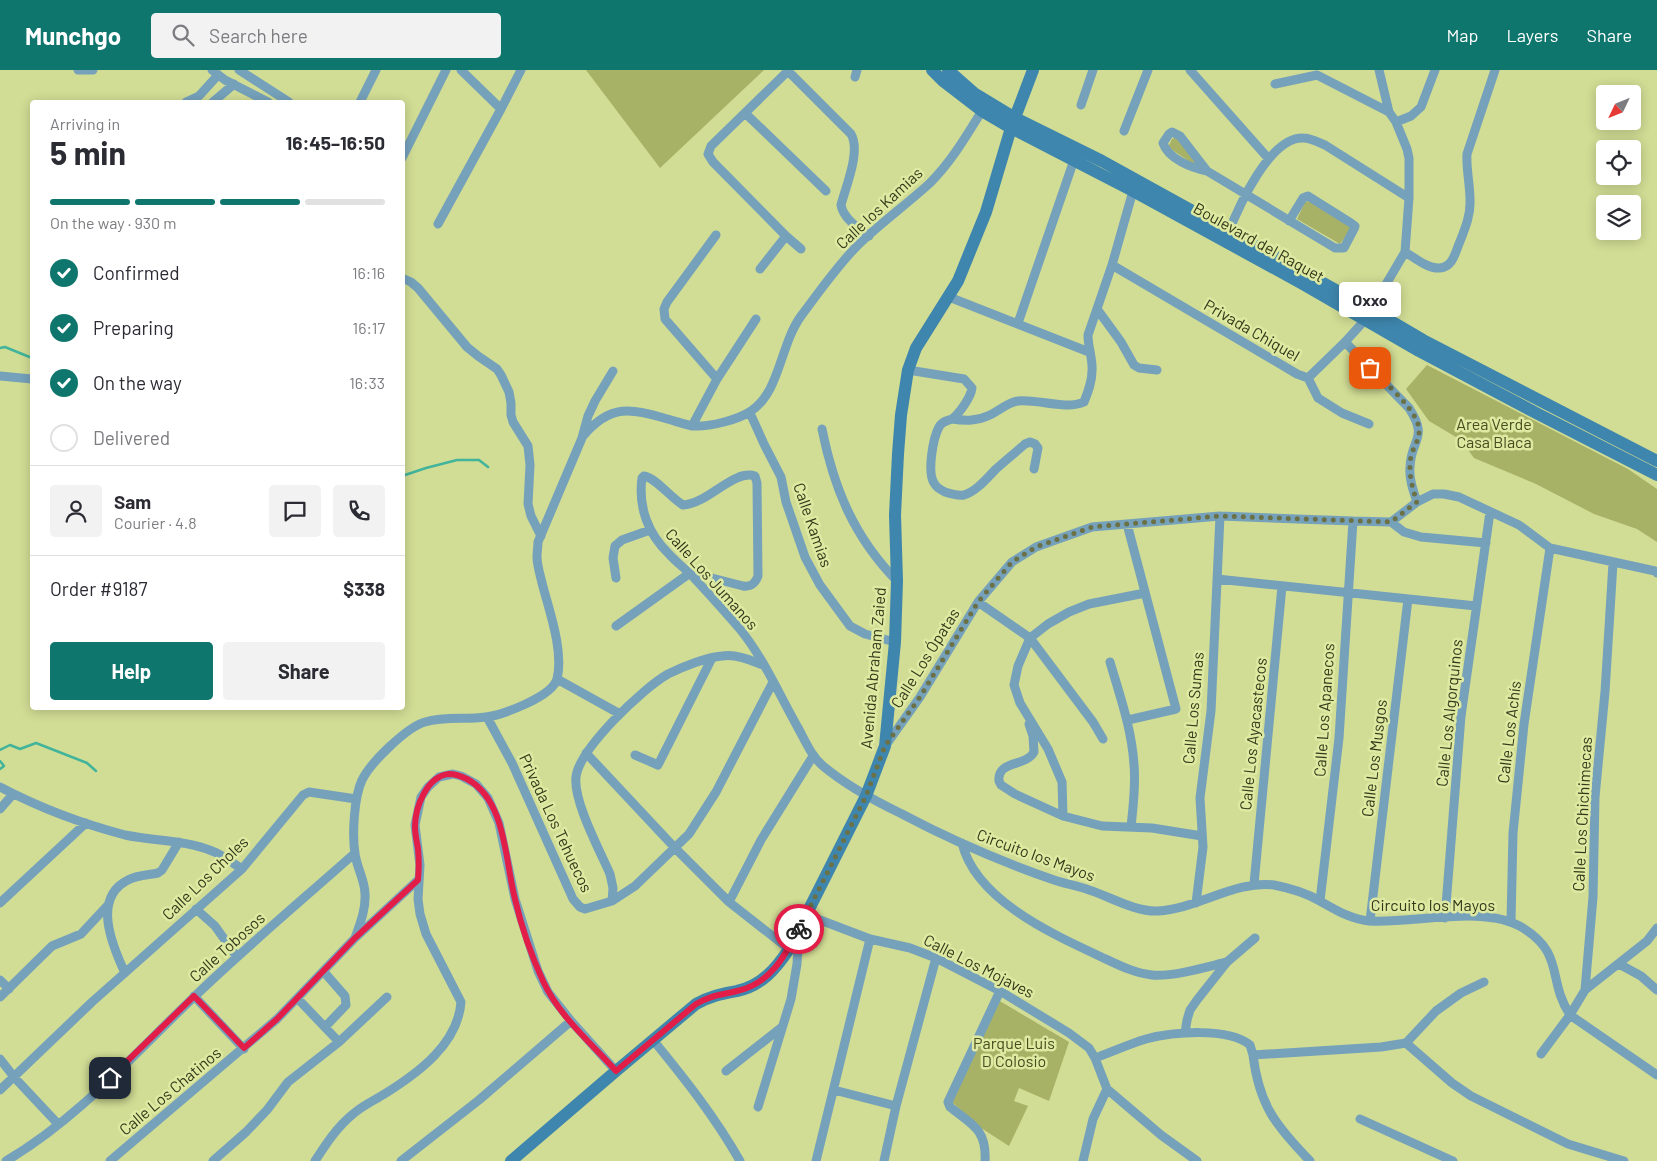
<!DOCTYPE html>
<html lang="en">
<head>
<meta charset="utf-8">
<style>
	:root { --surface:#fff; --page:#f2f2f3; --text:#2b2b33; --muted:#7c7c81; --line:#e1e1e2; --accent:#0f766e }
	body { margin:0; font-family:Barlow,sans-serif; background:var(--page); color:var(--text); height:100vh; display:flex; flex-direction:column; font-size:19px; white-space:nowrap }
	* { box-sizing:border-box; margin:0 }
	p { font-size:16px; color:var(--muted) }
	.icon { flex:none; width:28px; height:28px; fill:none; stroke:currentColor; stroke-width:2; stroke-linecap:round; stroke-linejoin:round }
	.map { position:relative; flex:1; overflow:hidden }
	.details { position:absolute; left:30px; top:30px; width:375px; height:610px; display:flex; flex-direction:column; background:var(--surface); border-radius:5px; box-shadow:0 2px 12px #0003 }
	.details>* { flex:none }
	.needle { width:32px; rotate:227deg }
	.controls { position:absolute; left:1596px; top:15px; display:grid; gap:10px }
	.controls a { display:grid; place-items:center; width:45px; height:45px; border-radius:5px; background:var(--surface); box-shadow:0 2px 12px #0003; font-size:25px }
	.pin { position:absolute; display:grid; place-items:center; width:42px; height:42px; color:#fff; margin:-21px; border-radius:10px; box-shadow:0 2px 8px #0006 }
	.courier { position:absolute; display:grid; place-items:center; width:50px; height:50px; margin:-25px; border:4px solid #e11d48; border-radius:50%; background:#fff; color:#222; box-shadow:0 1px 6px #0007 }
	.bubble { position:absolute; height:35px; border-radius:5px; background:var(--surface); box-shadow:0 2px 12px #0003; font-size:16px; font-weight:700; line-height:35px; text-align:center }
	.headline em { font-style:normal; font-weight:700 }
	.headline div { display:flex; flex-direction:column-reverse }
	.headline { display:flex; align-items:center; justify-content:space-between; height:85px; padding:0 20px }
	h1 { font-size:32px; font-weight:700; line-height:38px }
	.bar { display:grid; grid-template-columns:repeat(4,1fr); gap:8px 5px; align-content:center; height:60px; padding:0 20px }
	.bar i { height:6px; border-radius:4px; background:var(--line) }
	.bar .active { background:var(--accent) }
	.bar p { grid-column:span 4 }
	.line { display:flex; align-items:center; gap:12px; padding:0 20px; border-top:1px solid var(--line) }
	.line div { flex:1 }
	.round { display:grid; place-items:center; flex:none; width:52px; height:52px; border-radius:5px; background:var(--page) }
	ol { padding:0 20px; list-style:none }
	li { display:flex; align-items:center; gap:15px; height:55px }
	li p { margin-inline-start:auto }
	li .icon { padding:5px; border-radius:50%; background:var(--accent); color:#fff; stroke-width:4 }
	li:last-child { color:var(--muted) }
	li i { width:28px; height:28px; border:2px solid var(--line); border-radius:50% }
	.button { display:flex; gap:10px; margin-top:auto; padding:10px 20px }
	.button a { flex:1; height:58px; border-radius:5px; background:var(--accent); color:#fff; font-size:20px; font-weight:700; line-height:58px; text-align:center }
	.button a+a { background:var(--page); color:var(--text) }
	header { display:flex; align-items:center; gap:30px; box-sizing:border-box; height:70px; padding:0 25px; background:var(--accent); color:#fff }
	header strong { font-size:24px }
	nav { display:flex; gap:28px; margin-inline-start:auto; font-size:18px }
	.search { width:350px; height:45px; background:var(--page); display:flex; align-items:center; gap:12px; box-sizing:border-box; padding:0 18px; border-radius:5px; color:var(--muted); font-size:19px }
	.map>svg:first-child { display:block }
</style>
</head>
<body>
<header>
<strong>Munchgo</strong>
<div class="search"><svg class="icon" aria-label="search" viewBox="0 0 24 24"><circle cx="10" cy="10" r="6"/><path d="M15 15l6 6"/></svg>Search here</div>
<nav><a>Map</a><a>Layers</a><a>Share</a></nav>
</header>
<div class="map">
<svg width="1657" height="1091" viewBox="0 0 1657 1091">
	<rect width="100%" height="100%" fill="#d1dc94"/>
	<!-- green -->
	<path fill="#a8b267" d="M586 0H764L660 98Z
		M1177 67 1199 93 1196 96 1168 77 1172 69Z
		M1315 130 1352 158 1340 174 1297 149 1305 132Z
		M1427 295 1628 399 1657 419V472L1637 459 1594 444 1536 414 1474 388 1461 370 1429 351 1406 319Z
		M998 930 1069 972 1049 1031 1019 1018 1014 1031 1028 1036 1009 1076 978 1056 952 1032Z"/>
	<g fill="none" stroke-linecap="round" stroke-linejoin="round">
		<!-- stream -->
		<path stroke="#41b49b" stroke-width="2.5" d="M0 278 5 277 32 288
			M402 406 426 398 457 390H479L488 397
			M0 680 10 675 20 679 36 673 87 693 96 701
			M0 691 4 696 0 699"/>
		<!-- street -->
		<path stroke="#75a1bb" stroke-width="9" d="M78 0H93
			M212 0 225 10 268 32
			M239 0 289 32
			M461 0 501 39
			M1190 0 1268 88
			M1379 0 1389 42
			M788 1 851 64C861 81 846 116 841 135 843 148 858 158 869 166
			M855 7 857 0
			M1275 14 1317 5 1389 42 1396 52 1407 79 1409 88V128L1405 182 1365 250 1345 272 1308 308
			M186 32 199 26 218 5
			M213 32 234 14
			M360 32 376 0
			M1081 35 1093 0
			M745 43 826 121
			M1396 52 1411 46 1421 37 1435 0
			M1124 61 1148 0
			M402 88 446 0
			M1207 101C1192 98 1168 89 1163 73L1169 64 1172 62 1180 66 1207 101 1335 178H1344L1354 159 1355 156 1351 153 1308 126 1303 128 1289 151
			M438 154 501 39 521 0
			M716 165 667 232 664 239 665 249 717 309
			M786 166 801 179
			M1227 166C1238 138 1269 67 1303 68 1311 68 1318 72 1325 75L1409 128
			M1405 182C1415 188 1428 199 1440 198 1451 197 1454 187 1457 179 1463 163 1471 147 1470 130 1470 114 1466 99 1467 84L1495 0
			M1112 195 1297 304 1308 308 1318 328 1342 343 1369 354
			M760 199 786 166 713 92 708 84 711 76 789 0
			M402 208 411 212 418 218 467 277 478 286 497 299 501 305 509 322 511 333V345L513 352 528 376 530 395 528 434 531 446 541 466
			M949 227 1089 282
			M1097 239 1121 272 1134 295 1139 298 1157 300
			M1018 253 1074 90
			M1345 272 1409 338C1429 369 1411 368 1410 397 1409 409 1413 420 1417 432
			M908 300 964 309 972 318C971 327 959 344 952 349 947 351 942 351 939 357 933 368 927 402 934 413 936 417 941 420 945 422 951 424 958 426 964 425 977 421 987 408 996 399 1006 390 1016 382 1025 374L1030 372 1035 374 1038 378 1034 399
			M0 306 32 309
			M750 343 764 374 781 407 786 432 805 487 820 515 850 556 865 564 895 572
			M952 349C966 351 977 351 990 345 1000 340 1007 333 1018 331 1038 329 1066 340 1084 332 1088 322 1092 312 1092 301 1093 289 1088 278 1088 265L1112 195 1133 121
			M692 356 717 309 756 249
			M822 359C834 419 854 467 897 511
			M583 366C612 332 632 339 671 350 678 352 686 355 693 356 709 357 738 350 751 341 780 322 780 275 801 246 819 222 837 196 858 175 881 153 907 134 930 113 953 90 968 63 985 36
			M1391 452 1417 432 1433 424H1444L1459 427 1519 455 1550 478 1655 501 1657 503
			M1127 454 1176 639 1128 650
			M693 506 708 507 743 516C751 517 755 514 758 506L757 413 755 406C733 399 708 434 683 435 671 428 656 408 644 406L642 408C638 437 648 464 669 484 677 493 687 500 695 509 710 525 725 542 739 558 763 587 779 624 797 656 805 670 811 686 823 696 847 716 873 730 900 743 949 769 1002 792 1054 810 1066 814 1078 816 1089 820 1111 827 1135 842 1158 841 1197 839 1235 810 1274 815 1290 818 1306 823 1320 831 1336 840 1350 849 1369 851 1414 854 1485 834 1523 858 1565 884 1547 910 1570 945L1657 1005
			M616 508 613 488 615 476 622 470 650 460
			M1217 509 1476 536
			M978 532 1030 568 1093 652 1103 669
			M616 556 690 503
			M1110 592C1120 626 1132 660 1134 695 1136 716 1133 737 1131 757
			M557 609 620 644
			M487 647 512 693 573 829 580 837 585 839 612 831 635 816 689 764 716 722 773 612
			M1029 654 1033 666 1034 682C1026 697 997 690 999 711L1001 715 1015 724 1063 746 1102 756 1152 758 1202 766
			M886 675 920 627 978 532 1012 492 1036 477 1092 457 1220 446 1353 451 1391 452 1404 462 1421 467 1486 473
			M586 683 675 778 729 832 789 879
			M635 685 658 695 712 588
			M0 717C38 737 83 754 125 765 153 771 186 770 212 781 223 785 232 793 242 799
			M0 739 13 724
			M1063 746 1062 712 1048 679 1020 633 1014 615 1018 596 1030 568 1048 554 1069 542 1089 534 1145 523
			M962 773C975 828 1048 862 1095 884 1113 892 1132 903 1152 905 1173 907 1206 897 1227 892
			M1254 814 1282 516
			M612 831 613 818 610 804C600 781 573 731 576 707 579 679 643 618 668 604 682 597 707 587 722 586 737 584 750 590 763 595
			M1320 831 1339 668 1353 451
			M729 832 761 770 813 686
			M0 833 86 753
			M1196 833 1203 777 1200 728 1211 641 1220 446
			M196 839 215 856 237 887
			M807 845 870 869 910 878 936 888 1000 921 1069 963 1089 978 1095 988 1107 1019 1161 1065 1197 1091
			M1445 848 1461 646 1490 442
			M1370 851 1408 529
			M1511 851 1513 763 1524 654 1550 478
			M355 868C360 854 366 839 365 824 365 811 357 798 355 784 352 765 354 727 362 710 371 692 407 657 425 652 445 646 466 650 486 647 502 645 552 627 557 609 564 581 549 540 542 513 540 504 537 495 537 487 537 482 538 476 538 472L582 368 588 346 595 331 613 301
			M1619 894 1641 906 1657 920
			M324 902 345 926 346 935 325 957
			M125 903C112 875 92 828 128 810 137 805 149 805 158 803L162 800 179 772
			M0 910 9 919
			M1585 920 1647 871 1657 858
			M194 926 244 979
			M0 927 52 876 81 864 108 835
			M298 929 339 972
			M1185 963 1187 950 1190 940 1197 930 1227 892 1255 868
			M653 970C685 1009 715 1047 740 1091
			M1406 973 1452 1013 1471 1026 1568 1074 1624 1091
			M1406 973 1436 941 1461 923 1484 912
			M1541 984 1570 945 1585 920 1593 827 1595 727 1605 622 1613 493
			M1253 985C1259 1035 1276 1056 1310 1091
			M1095 988C1112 982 1129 974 1146 969 1173 962 1228 957 1250 975L1253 985 1381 977 1406 973
			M0 989 14 1007 58 1054
			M726 1001 782 957
			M0 1020 92 932 242 799 303 725 309 722 356 729
			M834 1020 896 1036
			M758 1037 791 929 797 894 799 862
			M1360 1049 1453 1091
			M6 1091C78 1049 134 984 194 927 246 877 301 831 355 783
			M110 1091 277 949 355 868 418 810
			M213 1091 246 1062 267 1040 288 1012 339 972 387 927
			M315 1091C326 1074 337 1057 353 1044 363 1035 375 1030 386 1023 418 1003 458 974 461 932L426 864 420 844 418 829 420 795 415 755 421 727 428 717 439 707 453 704 461 706 476 714 488 728 499 753 515 829 538 901 548 922 571 951 616 1001
			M401 1091 479 1030 571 951
			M816 1091 870 869
			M884 1091 896 1036 936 888
			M985 1091C987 1059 971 1054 950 1037L948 1032 1000 921
			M1083 1091 1093 1049 1107 1019"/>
		<!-- secondary -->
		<path stroke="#3e86ad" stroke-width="12" d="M932 0 943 11 982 41 1011 58 1133 121 1301 213 1419 281 1538 344 1657 405
			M948 0 974 23 1015 48 1102 91 1372 240 1423 270 1657 391
			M511 1091 616 1001 696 934C710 926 721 924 737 921 761 916 776 899 789 879L866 726 885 676 895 572 897 511 895 445 898 384 901 345 908 300 916 278 958 211 986 142 1011 58 1033 0"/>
	</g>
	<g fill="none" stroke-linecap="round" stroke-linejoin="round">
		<!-- done -->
		<path stroke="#6b7145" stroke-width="5" stroke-dasharray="0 9" d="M799 859 866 726 885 676 920 627 978 532 1012 492 1036 477 1092 457 1220 446 1391 452 1417 432C1412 417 1408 402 1411 386 1413 378 1420 369 1419 360 1419 341 1383 311 1370 298"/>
		<!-- route -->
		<path stroke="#e11d48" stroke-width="6" d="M110 1008 194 926 244 978 277 949 355 868 418 810C419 799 419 790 418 779 417 772 415 765 415 757 415 737 427 706 449 704 456 704 461 706 467 709 506 730 505 790 515 829 521 855 532 887 543 911 559 946 591 973 616 1001L696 934C711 925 721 925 737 921 770 914 785 886 799 859"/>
	</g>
	<g text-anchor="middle" stroke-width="5" stroke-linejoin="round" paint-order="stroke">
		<!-- street labels -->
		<g font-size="16" fill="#34381a" stroke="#dee9a1">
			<text transform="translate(879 138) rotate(-43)" y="6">Calle los Kamias</text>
			<text transform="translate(1259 172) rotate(29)" y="6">Boulevard del Raquet</text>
			<text transform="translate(1252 260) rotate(30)" y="6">Privada Chiquel</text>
			<text transform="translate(813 455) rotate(71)" y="6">Calle Kamias</text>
			<text transform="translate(712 509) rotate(48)" y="6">Calle Los Jumanos</text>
			<text transform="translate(925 588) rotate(-58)" y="6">Calle Los Ópatas</text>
			<text transform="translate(873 598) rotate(-85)" y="6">Avenida Abraham Zaied</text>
			<text transform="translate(1193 638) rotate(-85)" y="6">Calle Los Sumas</text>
			<text transform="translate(1324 640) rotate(-86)" y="6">Calle Los Apanecos</text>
			<text transform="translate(1449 643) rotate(-84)" y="6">Calle Los Algorquinos</text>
			<text transform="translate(1509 662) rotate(-83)" y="6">Calle Los Achís</text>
			<text transform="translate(1253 664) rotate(-84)" y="6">Calle Los Ayacastecos</text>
			<text transform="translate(1374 688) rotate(-83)" y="6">Calle Los Musgos</text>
			<text transform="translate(1582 744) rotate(-87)" y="6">Calle Los Chichimecas</text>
			<text transform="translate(556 753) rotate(65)" y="6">Privada Los Tehuecos</text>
			<text transform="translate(1036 785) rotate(20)" y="6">Circuito los Mayos</text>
			<text transform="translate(205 808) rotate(-44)" y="6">Calle Los Choles</text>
			<text x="1433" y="841">Circuito los Mayos</text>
			<text transform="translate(227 877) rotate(-42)" y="6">Calle Tobosos</text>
			<text transform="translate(979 896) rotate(27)" y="6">Calle Los Mojaves</text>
			<text transform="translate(170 1021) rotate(-40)" y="6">Calle Los Chatinos</text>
		</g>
		<!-- park labels -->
		<g font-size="16" fill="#474c1f" stroke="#dee9a1">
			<text x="1494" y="360">Area Verde<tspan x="1494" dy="18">Casa Blaca</tspan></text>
			<text x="1014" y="979">Parque Luis<tspan x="1014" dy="18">D Colosio</tspan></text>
		</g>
	</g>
</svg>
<div class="controls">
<a><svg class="needle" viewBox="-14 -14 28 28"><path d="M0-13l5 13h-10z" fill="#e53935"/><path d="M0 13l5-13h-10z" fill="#7c7c81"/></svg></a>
<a><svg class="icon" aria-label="locate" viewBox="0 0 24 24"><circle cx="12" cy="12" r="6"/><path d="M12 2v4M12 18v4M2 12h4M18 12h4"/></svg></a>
<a><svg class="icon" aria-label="layers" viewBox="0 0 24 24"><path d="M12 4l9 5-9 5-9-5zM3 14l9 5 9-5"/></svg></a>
</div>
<div class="pin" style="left:1370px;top:298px;background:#ea580c"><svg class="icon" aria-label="bag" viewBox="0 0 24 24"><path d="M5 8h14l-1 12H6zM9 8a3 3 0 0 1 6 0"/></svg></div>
<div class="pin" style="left:110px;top:1008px;background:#1f2937"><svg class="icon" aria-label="home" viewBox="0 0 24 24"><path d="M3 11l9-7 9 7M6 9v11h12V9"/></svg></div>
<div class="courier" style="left:799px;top:859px"><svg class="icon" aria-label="bike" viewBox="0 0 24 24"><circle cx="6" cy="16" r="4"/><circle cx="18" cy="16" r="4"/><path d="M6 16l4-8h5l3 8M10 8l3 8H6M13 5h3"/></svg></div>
<div class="bubble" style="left:1339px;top:212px;width:62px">Oxxo</div>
<section class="details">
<div class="headline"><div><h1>5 min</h1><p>Arriving in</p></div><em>16:45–16:50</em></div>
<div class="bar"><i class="active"></i><i class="active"></i><i class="active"></i><i></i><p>On the way · 930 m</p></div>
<ol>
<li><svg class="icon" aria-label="check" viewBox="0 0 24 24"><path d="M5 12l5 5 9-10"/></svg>Confirmed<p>16:16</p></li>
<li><svg class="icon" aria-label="check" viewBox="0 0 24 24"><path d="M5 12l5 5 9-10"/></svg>Preparing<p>16:17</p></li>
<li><svg class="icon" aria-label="check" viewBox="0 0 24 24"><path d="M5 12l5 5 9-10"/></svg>On the way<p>16:33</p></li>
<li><i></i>Delivered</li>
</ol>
<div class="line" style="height:90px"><a class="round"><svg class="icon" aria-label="person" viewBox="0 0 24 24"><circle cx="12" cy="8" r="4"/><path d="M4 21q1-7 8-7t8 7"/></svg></a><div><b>Sam</b><p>Courier · 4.8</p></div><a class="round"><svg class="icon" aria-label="chat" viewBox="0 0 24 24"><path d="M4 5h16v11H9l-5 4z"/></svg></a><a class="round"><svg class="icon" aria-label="phone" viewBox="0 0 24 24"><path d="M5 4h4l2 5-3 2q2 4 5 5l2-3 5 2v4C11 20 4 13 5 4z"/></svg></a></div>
<div class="line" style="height:65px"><div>Order #9187</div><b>$338</b></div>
<div class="button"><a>Help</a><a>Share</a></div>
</section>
</div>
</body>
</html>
